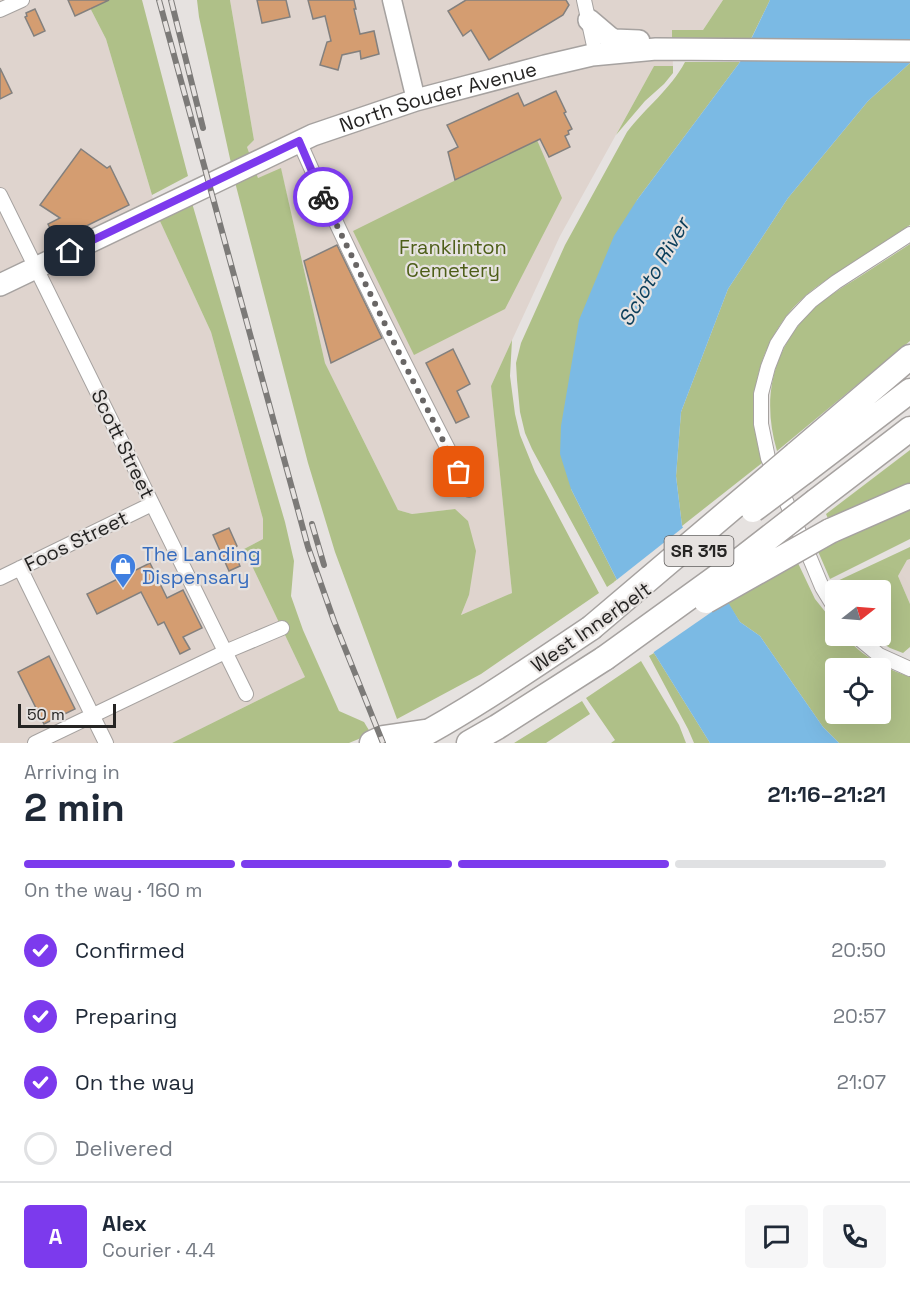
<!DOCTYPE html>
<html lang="en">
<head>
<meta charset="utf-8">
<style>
	:root { --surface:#fff; --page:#f6f6f7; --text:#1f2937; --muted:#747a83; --line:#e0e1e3; --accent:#7c3aed }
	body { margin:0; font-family:"Space Grotesk",sans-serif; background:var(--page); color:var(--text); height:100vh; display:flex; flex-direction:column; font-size:22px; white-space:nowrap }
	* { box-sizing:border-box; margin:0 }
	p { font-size:20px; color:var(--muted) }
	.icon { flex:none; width:33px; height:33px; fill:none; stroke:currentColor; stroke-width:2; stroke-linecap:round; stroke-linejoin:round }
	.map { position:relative; height:743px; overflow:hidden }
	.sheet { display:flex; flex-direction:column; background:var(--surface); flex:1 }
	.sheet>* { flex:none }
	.needle { width:39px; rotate:73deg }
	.controls { position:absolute; left:825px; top:580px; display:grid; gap:12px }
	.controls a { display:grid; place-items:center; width:66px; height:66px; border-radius:6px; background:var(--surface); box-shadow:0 6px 24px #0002; font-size:30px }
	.scale { position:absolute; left:18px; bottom:15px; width:98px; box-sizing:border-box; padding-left:6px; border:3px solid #252423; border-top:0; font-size:16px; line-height:21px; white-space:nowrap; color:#252423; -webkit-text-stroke:4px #e6e2e0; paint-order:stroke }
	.pin { position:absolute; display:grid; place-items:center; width:51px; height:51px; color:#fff; margin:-26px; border-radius:12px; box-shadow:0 3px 9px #0006 }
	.courier { position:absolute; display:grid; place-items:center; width:60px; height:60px; margin:-30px; border:4px solid #7c3aed; border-radius:50%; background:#fff; color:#222; box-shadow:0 2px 8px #0007 }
	.overview em { font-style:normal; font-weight:700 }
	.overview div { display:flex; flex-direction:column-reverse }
	.overview { display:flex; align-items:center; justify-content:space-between; height:102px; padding:0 24px }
	h1 { font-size:39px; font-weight:700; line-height:45px }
	.bar { display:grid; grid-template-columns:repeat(4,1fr); gap:9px 6px; align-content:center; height:72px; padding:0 24px }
	.bar i { height:8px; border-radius:4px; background:var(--line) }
	.bar .active { background:var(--accent) }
	.bar p { grid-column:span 4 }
	.line { display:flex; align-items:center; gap:15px; padding:0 24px; border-top:2px solid var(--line) }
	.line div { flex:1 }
	.round { display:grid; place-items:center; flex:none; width:63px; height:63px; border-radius:6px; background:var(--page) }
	ol { padding:0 24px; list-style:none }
	li { display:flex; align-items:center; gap:18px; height:66px }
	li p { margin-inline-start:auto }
	li .icon { padding:6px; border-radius:50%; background:var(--accent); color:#fff; stroke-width:4 }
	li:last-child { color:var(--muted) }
	li i { width:33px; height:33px; border:3px solid var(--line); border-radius:50% }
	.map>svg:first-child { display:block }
</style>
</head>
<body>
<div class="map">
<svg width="910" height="743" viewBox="0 0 910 743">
	<rect width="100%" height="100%" fill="#e6e2e0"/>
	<!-- built -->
	<path fill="#dfd4ce" d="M0 0H86L106 39 152 195 155 210 211 332 263 519V539L244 549 305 677 172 743H0Z
		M230 0H723L703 30 672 40 673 66H654L560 236 491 386 512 593 461 615 469 595 455 509 412 514 398 510 325 363 281 169 258 178 247 147 254 140Z
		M910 559V604L898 576 907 560Z"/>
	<!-- green -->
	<path fill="#afc088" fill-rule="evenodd" d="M86 0H142L188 176 152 195 106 39Z
		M197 0H230L254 140 247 147 258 178 281 168 325 363 398 510 412 514 455 509 468 521 476 551 469 595 461 615 512 593 491 386 512 340 510 376 515 414 520 435 535 472 599 593 481 674 397 719 335 552 308 463 236 186 199 17Z
		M723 0H770L750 41 672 40V30H703Z
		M685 62H740L637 200 571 489 617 580 607 587 532 449 525 433 520 412 517 380 516 363 521 343 565 245 627 132C646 107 670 90 685 62Z
		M910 63V225C888 239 866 254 845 268 829 278 813 288 800 301 791 309 783 320 777 330 751 372 749 416 762 463L682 526 676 476 681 412 728 289 788 198 868 101Z
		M654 66H673V73L664 84 645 101 616 135Z
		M537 140 562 198 505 309 414 355 353 231Z
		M192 203 285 522 294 561 291 596 303 630 339 711 364 722 370 732 361 738 349 743H172L305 677 244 549 263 539V519L211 332 159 219Z
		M910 244V341L777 451C761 397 773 348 814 308 827 297 841 288 856 279 874 267 892 256 910 244Z
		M910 450V484L829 521 826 514Z
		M910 506V539L830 579 817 549Z
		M910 547V559L907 560 898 576 910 604V647L903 653 890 648 871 636H880V591H836L833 583Z
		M797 561 815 599 835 624 836 636H845C862 657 885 668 910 677V743H839L823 727 760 636 740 622 727 602ZM836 669H880V714H836Z
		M654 653 710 743H694L688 729 649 656Z
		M641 661 679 725 686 743H611L615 740 586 698Z
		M582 701 590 714 546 743H514Z"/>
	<!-- water -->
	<path fill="#7bbae4" d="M770 0H910V63L868 101 788 198 728 289 681 412 676 476 682 526 740 622 760 636 823 727 839 743H710L654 653 571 489 560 454 561 426 579 320 614 236 637 200 740 62Z"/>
	<!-- pier -->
	<path fill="#e6e2e0" d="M685 526 729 600 651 654 614 582Z"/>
	<!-- building -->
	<path fill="#d49d71" stroke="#83807e" stroke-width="1.5" d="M68 0H109L75 16Z
		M257 0H286L290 17 262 23Z
		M308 0H354L356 9H354L360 34 374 31 379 54 361 59 360 51 342 55 338 70 320 65 327 42 331 41 325 16 313 19Z
		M466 0H566L569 5 563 15 489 60 471 30 463 36 448 11Z
		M35 9 45 31 34 36 25 17 27 16 26 13Z
		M0 68 12 93 0 99Z
		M556 91 566 112 564 113 572 129 568 131 569 134 565 136 570 147 549 157 540 139 455 180 448 152 458 147 447 125 518 93 524 106Z
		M81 149 107 168 110 166 129 205 56 241 48 224 60 218 40 205Z
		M337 245 382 338 331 363 304 261Z
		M453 349 470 384 457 391 469 417 456 423 426 363Z
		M229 528 237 546 234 548 237 553 235 554 240 566 229 571 213 535Z
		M150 563 167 598 183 590 202 628 183 637 190 649 180 654 164 622 158 625 141 592 97 614 87 594Z
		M49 656 75 709 44 724 18 672Z"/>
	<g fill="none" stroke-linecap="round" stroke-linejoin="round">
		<!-- minor casing -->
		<g stroke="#a6a2a0" stroke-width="16">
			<path id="minor" d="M584 0 596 55
				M0 10 22 0
				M299 141C351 259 410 375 469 490
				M0 195 246 694
				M20 568 106 743
				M0 578 152 504
				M836 610 822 587 768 458 761 424V394L768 367 777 344 792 321 811 301 836 282 910 234
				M856 636 879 655 910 669
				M35 743 225 652 282 628"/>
		</g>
		<!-- secondary casing -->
		<g stroke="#a6a2a0" stroke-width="21">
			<path id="secondary" d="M392 0 416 100"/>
		</g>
		<!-- primary casing -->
		<g stroke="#a6a2a0" stroke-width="24">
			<g id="primary">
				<path d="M589 20 609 37 614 40 639 41"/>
				<path id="s1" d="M0 285 313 135 416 100 545 66 592 55 656 49 910 51"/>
			</g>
		</g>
		<!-- motorway casing -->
		<g stroke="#a6a2a0" stroke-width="27">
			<path id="motorway" d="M796 454 910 357
				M804 472 910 391
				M816 501 910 429
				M830 531 910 496
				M372 743 383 738 424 732
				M408 743C472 709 531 668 591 628
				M469 743 497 727 605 658"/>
		</g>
		<!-- minor -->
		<use href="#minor" stroke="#fff" stroke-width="14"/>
		<!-- secondary -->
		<use href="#secondary" stroke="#fff" stroke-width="18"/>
		<!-- primary -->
		<use href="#primary" stroke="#fff" stroke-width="21"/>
		<!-- motorway -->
		<use href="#motorway" stroke="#fff" stroke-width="24"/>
		<!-- rail casing -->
		<g stroke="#7c7a78" stroke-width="6">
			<path id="rail" d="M159 0 308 547 334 621 383 743
				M171 0 203 128
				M312 524 324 565"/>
		</g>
		<!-- rail -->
		<use href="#rail" stroke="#e6e2e0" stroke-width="4" stroke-dasharray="11" stroke-linecap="butt"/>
		<!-- motorway-bridge casing -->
		<g stroke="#a6a2a0" stroke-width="27" stroke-linecap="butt">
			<path id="motorway-bridge" d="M753 510 804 472
				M706 601 830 531
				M591 628 796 454
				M605 658 735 564 816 501"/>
		</g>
		<!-- motorway-bridge -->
		<use href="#motorway-bridge" stroke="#fff" stroke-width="24"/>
	</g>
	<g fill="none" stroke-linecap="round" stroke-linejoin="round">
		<!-- done -->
		<path stroke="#696665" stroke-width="6" stroke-dasharray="0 10.8" d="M323 197 403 361 459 472"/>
		<!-- route -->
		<path stroke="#7c3aed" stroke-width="8" d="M70 251 299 141 323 197"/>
	</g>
	<!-- icons -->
	<defs>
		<g id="shop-pin" transform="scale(1.35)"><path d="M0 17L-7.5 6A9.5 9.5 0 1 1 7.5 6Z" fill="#3f7fe0" stroke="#e6e2e0"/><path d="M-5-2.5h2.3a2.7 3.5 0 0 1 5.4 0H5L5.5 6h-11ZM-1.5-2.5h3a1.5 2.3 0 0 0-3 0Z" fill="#fff"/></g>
	</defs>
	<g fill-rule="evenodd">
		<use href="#shop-pin" x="123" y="566"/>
	</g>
	<g text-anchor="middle" stroke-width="4.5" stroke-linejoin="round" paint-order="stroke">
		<!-- shield labels -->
		<rect fill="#e6e2e0" stroke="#5f5d5c" stroke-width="1.5" x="664.5" y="536" width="69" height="30" rx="4.5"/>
		<g font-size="18" font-weight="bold" fill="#252423">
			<text x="699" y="557">SR 315</text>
		</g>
		<!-- street labels -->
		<g font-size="20" fill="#252423" stroke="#e6e2e0">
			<text dy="7" stroke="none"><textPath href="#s1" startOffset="478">North Souder Avenue</textPath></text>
			<text transform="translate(123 444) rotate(64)" y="7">Scott Street</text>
			<text transform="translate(76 541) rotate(-26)" y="7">Foos Street</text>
			<text transform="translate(591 627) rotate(-35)" y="7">West Innerbelt</text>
		</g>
		<!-- park labels -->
		<g font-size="20" fill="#4d5e18" stroke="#e6e2e0">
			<text x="453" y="254">Franklinton<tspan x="453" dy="23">Cemetery</tspan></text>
		</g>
		<!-- shop labels -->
		<g font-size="20" fill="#366cbe" stroke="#e6e2e0" text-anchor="start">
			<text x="142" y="561">The Landing<tspan x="142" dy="23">Dispensary</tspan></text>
		</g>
		<!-- water labels -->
		<g font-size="21" font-style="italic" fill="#0d405c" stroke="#e6e2e0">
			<text transform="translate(654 272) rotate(-60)" y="7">Scioto River</text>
		</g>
	</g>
</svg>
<div class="controls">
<a><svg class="needle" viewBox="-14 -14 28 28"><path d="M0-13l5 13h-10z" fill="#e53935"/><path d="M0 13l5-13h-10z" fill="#747a83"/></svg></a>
<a><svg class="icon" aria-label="locate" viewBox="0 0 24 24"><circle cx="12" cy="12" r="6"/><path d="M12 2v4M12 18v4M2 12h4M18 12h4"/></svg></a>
</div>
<div class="scale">50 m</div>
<div class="pin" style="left:459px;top:472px;background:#ea580c"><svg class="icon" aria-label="bag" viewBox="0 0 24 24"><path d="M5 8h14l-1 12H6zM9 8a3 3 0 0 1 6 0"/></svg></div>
<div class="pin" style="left:70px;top:251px;background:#1f2937"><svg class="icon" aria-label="home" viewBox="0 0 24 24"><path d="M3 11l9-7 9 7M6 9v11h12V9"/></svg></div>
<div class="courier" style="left:323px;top:197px"><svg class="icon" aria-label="bike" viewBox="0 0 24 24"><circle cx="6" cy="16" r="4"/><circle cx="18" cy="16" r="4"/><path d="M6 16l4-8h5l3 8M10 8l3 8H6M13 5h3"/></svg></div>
</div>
<section class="sheet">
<div class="overview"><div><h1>2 min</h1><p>Arriving in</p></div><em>21:16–21:21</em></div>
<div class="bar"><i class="active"></i><i class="active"></i><i class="active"></i><i></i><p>On the way · 160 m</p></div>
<ol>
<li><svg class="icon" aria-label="check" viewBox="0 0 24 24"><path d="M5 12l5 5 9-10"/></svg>Confirmed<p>20:50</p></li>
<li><svg class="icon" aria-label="check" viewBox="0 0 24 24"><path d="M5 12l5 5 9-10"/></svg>Preparing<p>20:57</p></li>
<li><svg class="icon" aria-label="check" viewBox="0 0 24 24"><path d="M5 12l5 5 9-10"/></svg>On the way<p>21:07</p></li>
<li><i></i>Delivered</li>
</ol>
<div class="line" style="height:108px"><b class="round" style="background:var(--accent);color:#fff">A</b><div><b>Alex</b><p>Courier · 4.4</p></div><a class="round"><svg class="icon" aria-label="chat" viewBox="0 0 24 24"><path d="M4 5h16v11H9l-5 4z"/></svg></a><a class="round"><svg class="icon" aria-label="phone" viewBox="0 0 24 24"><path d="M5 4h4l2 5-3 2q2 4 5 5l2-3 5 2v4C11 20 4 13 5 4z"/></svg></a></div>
</section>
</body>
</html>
